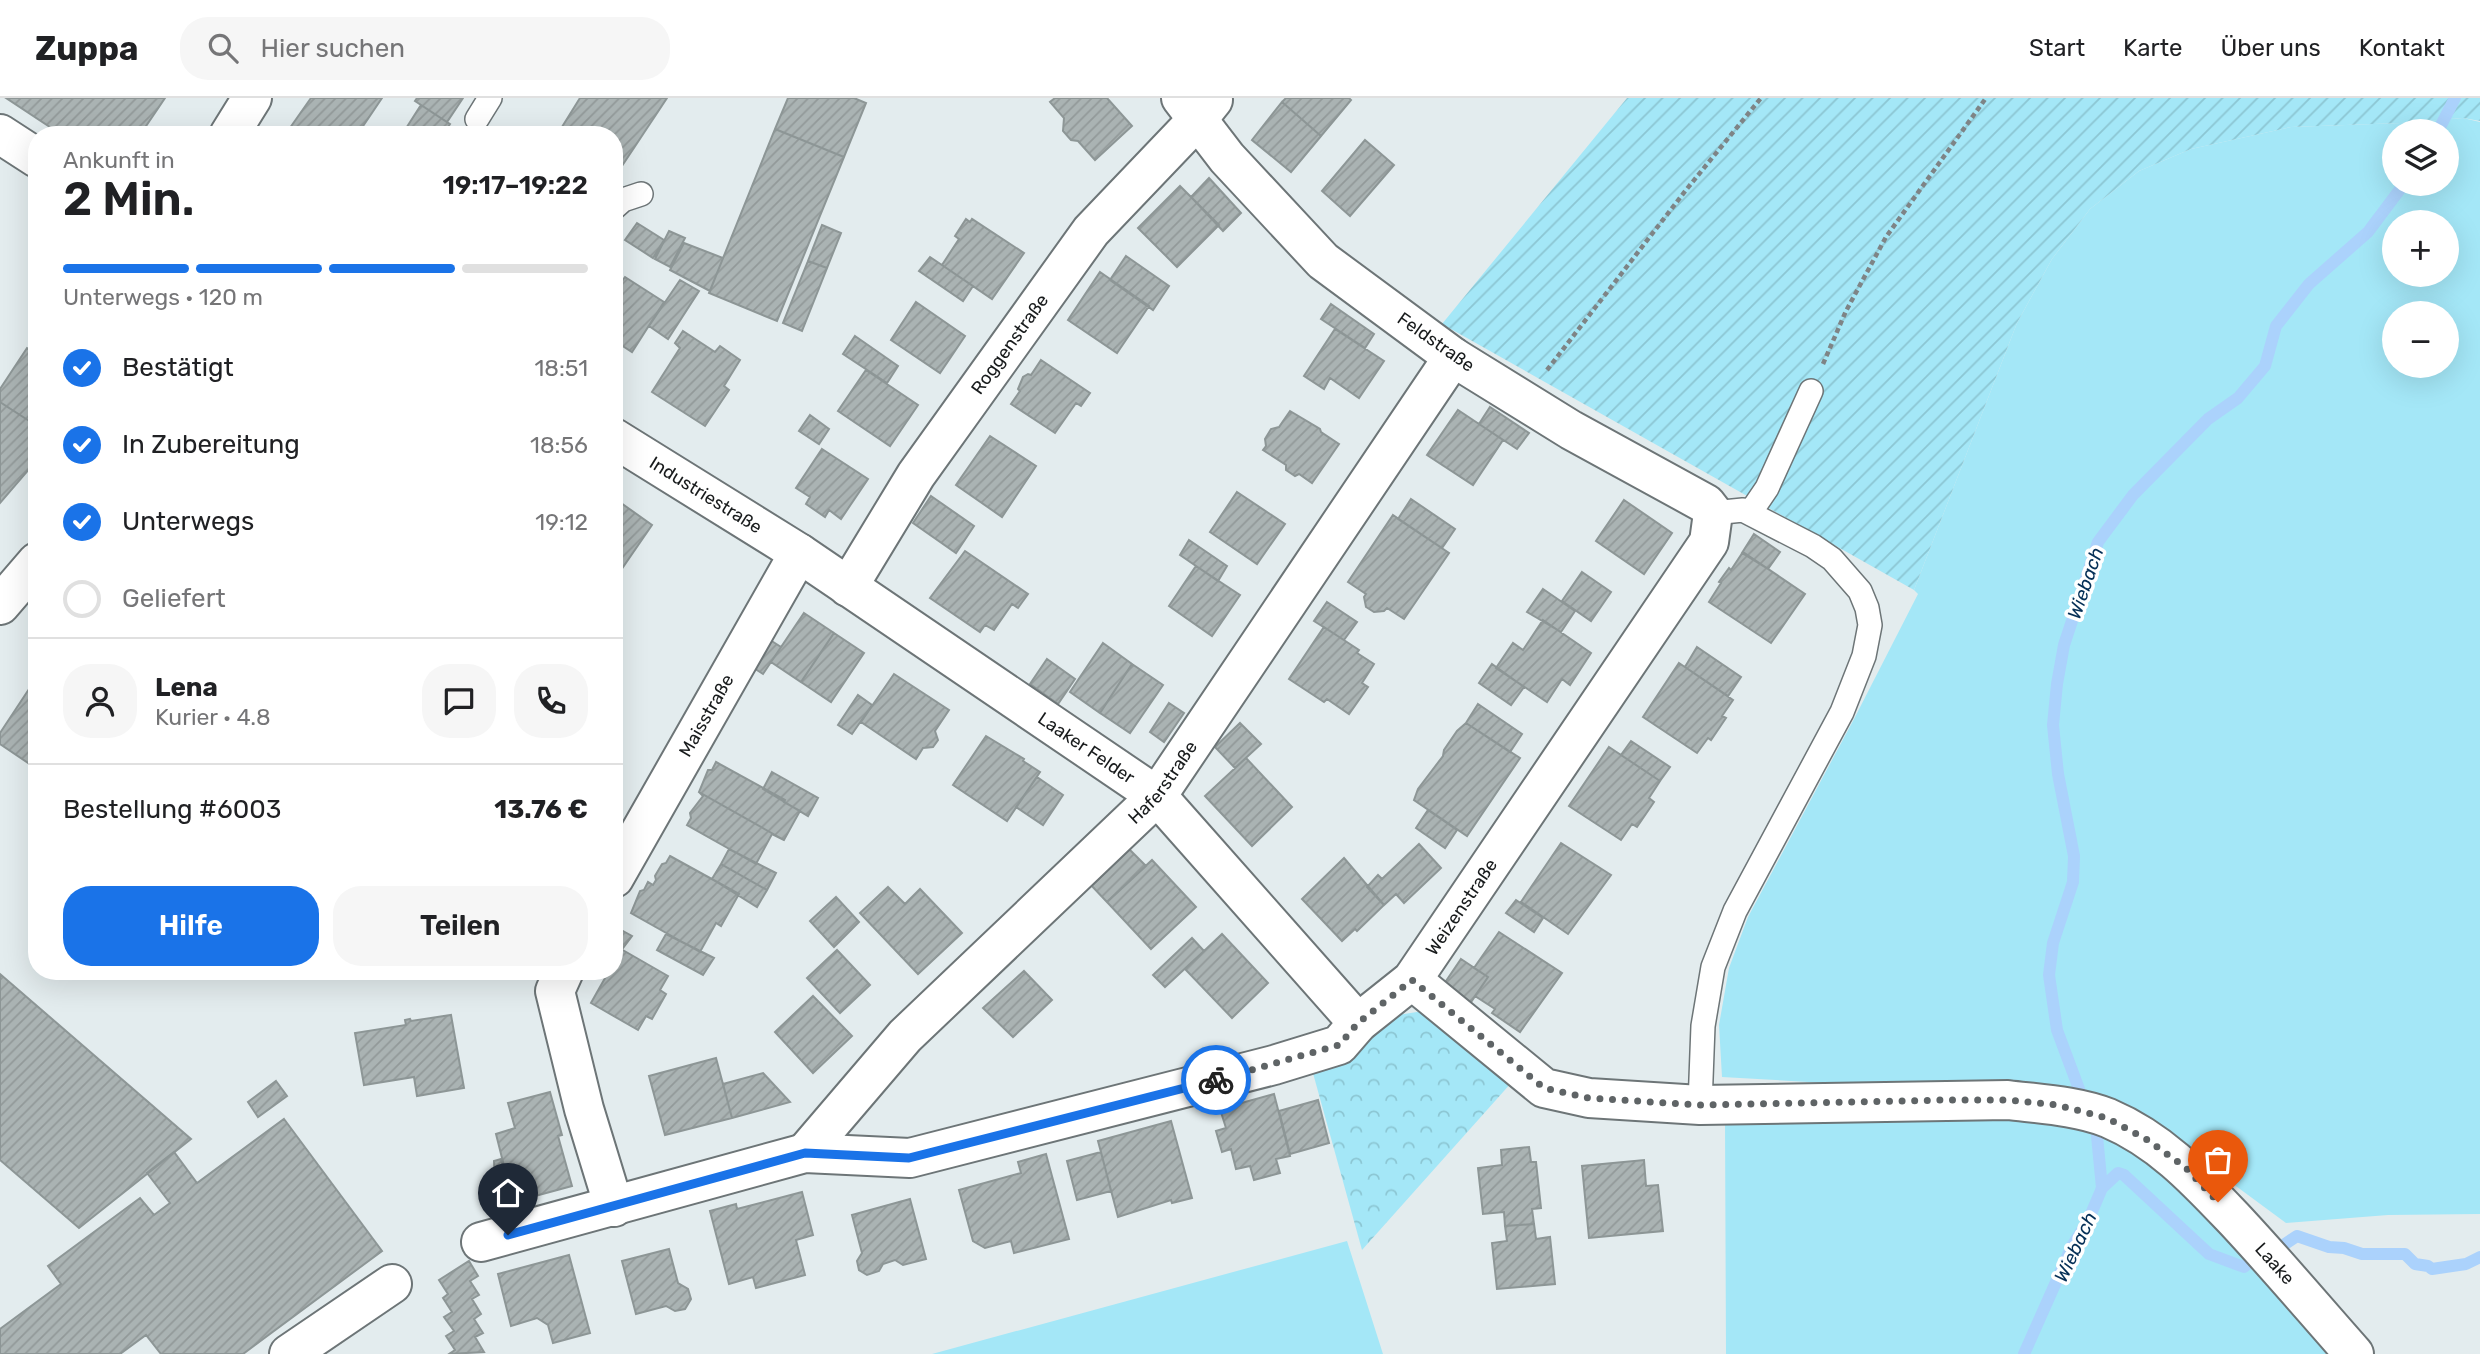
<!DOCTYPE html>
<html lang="de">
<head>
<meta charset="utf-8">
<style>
	:root { --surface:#fff; --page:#f6f6f6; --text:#202124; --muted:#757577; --line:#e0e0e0; --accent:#1a73e8 }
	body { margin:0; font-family:Rubik,sans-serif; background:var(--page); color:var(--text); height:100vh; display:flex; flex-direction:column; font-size:26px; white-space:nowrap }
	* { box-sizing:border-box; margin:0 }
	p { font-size:23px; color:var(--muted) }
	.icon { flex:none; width:38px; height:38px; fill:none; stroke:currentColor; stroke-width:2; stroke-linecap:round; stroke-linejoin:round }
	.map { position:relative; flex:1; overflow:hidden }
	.panel { position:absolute; left:28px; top:28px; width:595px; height:854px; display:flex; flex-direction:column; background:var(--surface); border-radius:28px; box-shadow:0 7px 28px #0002 }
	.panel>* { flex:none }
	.controls { position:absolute; left:2382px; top:21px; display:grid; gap:14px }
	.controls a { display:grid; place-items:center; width:77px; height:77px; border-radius:50%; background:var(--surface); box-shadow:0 7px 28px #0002; font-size:35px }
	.pin { position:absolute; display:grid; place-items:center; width:60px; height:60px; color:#fff; margin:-72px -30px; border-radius:50% 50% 50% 0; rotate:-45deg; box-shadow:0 0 7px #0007 }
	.pin .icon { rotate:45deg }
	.courier { position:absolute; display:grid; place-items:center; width:70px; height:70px; margin:-35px; border:5px solid #1a73e8; border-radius:50%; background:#fff; color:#222; box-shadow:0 2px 9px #0007 }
	.summary em { font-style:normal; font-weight:600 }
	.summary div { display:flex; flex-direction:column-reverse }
	.summary { display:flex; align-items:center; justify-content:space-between; height:119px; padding:0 35px }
	h1 { font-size:46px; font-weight:600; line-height:52px }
	.bar { display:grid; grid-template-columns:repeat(4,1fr); gap:10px 7px; align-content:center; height:84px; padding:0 35px }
	.bar i { height:9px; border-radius:5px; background:var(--line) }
	.bar .selected { background:var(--accent) }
	.bar p { grid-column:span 4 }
	.line { display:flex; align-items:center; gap:18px; padding:0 35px; border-top:2px solid var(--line) }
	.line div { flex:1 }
	.round { display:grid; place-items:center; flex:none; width:74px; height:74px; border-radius:28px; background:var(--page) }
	ol { padding:0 35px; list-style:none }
	li { display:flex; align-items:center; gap:21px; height:77px }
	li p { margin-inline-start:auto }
	li .icon { padding:7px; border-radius:50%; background:var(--accent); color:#fff; stroke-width:4 }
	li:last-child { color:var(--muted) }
	li i { width:38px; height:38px; border:4px solid var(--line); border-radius:50% }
	.action { display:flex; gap:14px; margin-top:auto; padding:14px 35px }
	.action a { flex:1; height:80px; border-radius:28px; background:var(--accent); color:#fff; font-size:28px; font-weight:600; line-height:80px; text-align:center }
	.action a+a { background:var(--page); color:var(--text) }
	header { display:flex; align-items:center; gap:42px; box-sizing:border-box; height:98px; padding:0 35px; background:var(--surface); border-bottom:2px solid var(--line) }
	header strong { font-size:33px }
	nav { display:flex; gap:38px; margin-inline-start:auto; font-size:24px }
	.search { width:490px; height:63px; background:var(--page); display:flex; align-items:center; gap:18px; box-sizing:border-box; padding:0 24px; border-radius:28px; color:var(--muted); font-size:26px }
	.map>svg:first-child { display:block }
</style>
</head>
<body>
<header>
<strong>Zuppa</strong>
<div class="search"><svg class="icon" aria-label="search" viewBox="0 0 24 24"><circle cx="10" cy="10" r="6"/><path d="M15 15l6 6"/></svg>Hier suchen</div>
<nav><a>Start</a><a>Karte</a><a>Über uns</a><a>Kontakt</a></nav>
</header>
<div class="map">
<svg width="2480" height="1256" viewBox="0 0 2480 1256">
	<defs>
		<pattern id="park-crowns" width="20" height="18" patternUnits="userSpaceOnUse" patternTransform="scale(1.75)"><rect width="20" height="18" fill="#a4e7f7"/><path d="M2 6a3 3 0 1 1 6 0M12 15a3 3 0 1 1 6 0" fill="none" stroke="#8cc6d3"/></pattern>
		<pattern id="garden-furrows" width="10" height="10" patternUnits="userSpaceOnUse" patternTransform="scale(1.75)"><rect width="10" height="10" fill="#a4e7f7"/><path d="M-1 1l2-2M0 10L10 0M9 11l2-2" fill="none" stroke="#8cc6d3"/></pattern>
		<pattern id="building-hatch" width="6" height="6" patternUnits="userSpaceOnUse" patternTransform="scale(1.75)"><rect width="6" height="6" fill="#aab3b3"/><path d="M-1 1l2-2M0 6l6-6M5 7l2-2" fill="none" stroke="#929999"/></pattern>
	</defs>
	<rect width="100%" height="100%" fill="#e3ecee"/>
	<!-- grass -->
	<path fill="#a4e7f7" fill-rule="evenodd" d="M2463 20 2480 24V1116L2388 1117 2286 1125 2164 1035 2053 998 1722 979 1719 927 1729 870 1748 819 1854 621 1918 496 1914 492 2017 225 2052 161 2090 111 2139 73 2191 51 2291 29 2401 25ZM2394 33H2446V86H2394ZM2394 124H2446V177H2394ZM2394 215H2446V268H2394Z
		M1983 1015 2110 1034 2173 1076 2332 1256H1726L1725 1022Z
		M1347 1143 1383 1256H932Z"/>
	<!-- park -->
	<path fill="url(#park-crowns)" d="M1429 912 1512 984 1362 1152 1311 968 1392 918Z"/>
	<!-- garden -->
	<path fill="url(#garden-furrows)" d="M1627 0H2480V23L2463 20 2401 25 2291 29 2191 51 2139 73 2090 111 2052 161 2017 225 1914 492 1442 226Z"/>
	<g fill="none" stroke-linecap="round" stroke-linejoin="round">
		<!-- stream -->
		<path stroke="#abd2fc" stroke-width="12" d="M2438 33 2455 0
			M2079 991 2057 932 2049 877 2053 845 2073 784 2074 758 2058 676 2053 627 2057 586 2064 547 2098 444 2133 397 2208 321 2238 300 2265 268 2276 228 2309 186 2368 134 2404 86
			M2102 1090 2118 1075 2124 1077 2209 1156 2244 1169 2255 1158
			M2285 1146 2297 1138 2329 1149 2344 1150 2362 1156H2405L2415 1166 2428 1168 2432 1171 2466 1166 2480 1159
			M2024 1256 2072 1148 2088 1123 2102 1090 2097 1038"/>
	</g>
	<!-- building -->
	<path fill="url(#building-hatch)" stroke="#8d9696" stroke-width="2" d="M6 0H165L140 37H62Z
		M311 0H382L357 37H285Z
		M417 0H463L447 24 415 3Z
		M580 0H667L614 80V37H557Z
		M788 0H854L866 5 844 59 775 31Z
		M1055 0H1107L1132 28 1095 62 1078 43 1071 42 1063 33 1064 20 1050 4Z
		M1286 0H1349L1351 2 1321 38 1282 4Z
		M1282 4 1321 38 1291 74 1252 42Z
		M421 7 450 26 443 37H407L403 35Z
		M775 31 844 59 777 223 709 195Z
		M1365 42 1394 67 1350 118 1322 93Z
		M1209 80 1241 115 1223 133 1191 99Z
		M1180 88 1219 127 1177 169 1138 130Z
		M966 121 970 124 972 121 1024 155 992 201 942 167 959 141 955 138Z
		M637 125 664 142 653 160 625 142Z
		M822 127 841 135 827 170 808 163Z
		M669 133 685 140 670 169 655 161Z
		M684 145 723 160 710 193 670 172Z
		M1126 158 1169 188 1153 212 1110 182Z
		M930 159 973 188 963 203 919 173Z
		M808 163 827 170 802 233 783 225Z
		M1100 174 1149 208 1117 255 1068 222Z
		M625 179 664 204 632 254 618 245 614 251V194Z
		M680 182 699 193 668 241 649 228Z
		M916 204 965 238 940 275 891 242Z
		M1331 206 1374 236 1365 250 1321 221Z
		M1335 231 1384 263 1359 300 1330 280 1324 291 1304 278Z
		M683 233 715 254 720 248 740 262 724 288 729 292 705 328 652 294 680 250 675 245Z
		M855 238 898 268 887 285 843 256Z
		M27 250 37 256V328L0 304V291Z
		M1041 262 1090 295 1081 308 1076 305 1055 335 1011 306 1020 293 1018 291 1023 279 1028 276 1031 277Z
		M866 272 918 307 890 348 838 313Z
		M0 304 37 328V362L0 405Z
		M1490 309 1529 335 1517 351 1479 326Z
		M1458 312 1503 342 1473 387 1427 357Z
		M1290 313 1320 331 1321 334 1339 346 1312 385 1299 376 1295 378 1286 372V367L1263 352 1266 348 1265 341 1271 331 1279 329Z
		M810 317 829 331 819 346 799 333Z
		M990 338 1036 368 1002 419 956 387Z
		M822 351 868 381 841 421 829 412 825 419 806 406 810 399 796 390Z
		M1237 394 1285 426 1257 466 1210 434Z
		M931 398 974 428 956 455 913 425Z
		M614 400 652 427 621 472 614 467Z
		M1411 401 1455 431 1442 450 1398 421Z
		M1624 402 1672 435 1644 476 1596 443Z
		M1393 417 1449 455 1404 521 1387 510 1384 513 1374 514 1366 509 1364 499 1366 496 1348 484Z
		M1754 436 1780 454 1768 471 1742 455Z
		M1189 442 1227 468 1218 483 1180 457Z
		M965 453 1028 496 1018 510 1012 506 994 532 985 527 980 534 930 500Z
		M1743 454 1805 496 1771 545 1709 504 1721 485 1719 484 1729 470 1731 472Z
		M1196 468 1240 497 1212 538 1169 508Z
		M1582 474 1611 494 1591 523 1562 503Z
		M1543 491 1575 513 1561 534 1527 514Z
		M1327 504 1357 524 1344 542 1314 523Z
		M804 515 834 535 801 584 771 564Z
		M1543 522 1591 555 1570 587 1562 581 1547 604 1496 570 1513 545 1523 552Z
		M1324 529 1359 552 1357 555 1374 566 1362 585 1368 589 1349 616 1327 601 1324 604 1289 581Z
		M834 535 864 555 831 604 801 584Z
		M767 540 781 549 763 576 749 567Z
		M1103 545 1132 566 1100 615 1070 594Z
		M1697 549 1741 579 1728 598 1685 569Z
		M1047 561 1075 581 1058 606 1030 586Z
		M1679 565 1733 602 1722 618 1726 620 1711 642 1708 640 1697 655 1643 619Z
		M1132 566 1163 587 1130 635 1100 615Z
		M1492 566 1524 589 1511 607 1479 585Z
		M37 575V671L0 646V635L33 585 31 584Z
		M894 576 949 612 935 633 938 642 933 649 923 650 916 661 861 624Z
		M858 597 872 607 852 636 838 627Z
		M1169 605 1184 615 1164 644 1150 634Z
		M1478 606 1522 636 1510 654 1466 625Z
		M1240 625 1261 646 1235 670 1215 649Z
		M1466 625 1520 660 1467 738 1414 702 1418 691 1443 658 1444 652 1457 633Z
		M986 638 1024 661 1023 663 1040 674 1007 723 953 687Z
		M1631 643 1670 669 1660 683 1621 657Z
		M1609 649 1660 683 1649 700 1654 704 1637 729 1632 726 1621 742 1569 708Z
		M1246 660 1292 709 1252 748 1205 698Z
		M716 664 785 702 784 704 800 713 784 742 699 694 708 672H712Z
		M772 674 818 700 808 718 763 691Z
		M1037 679 1063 697 1043 727 1016 709Z
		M699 694 784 742 772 736 756 766 687 727 691 720 690 715 703 698Z
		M1428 712 1457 732 1445 750 1416 730Z
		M1561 745 1611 777 1568 836 1521 804Z
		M1419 746 1441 770 1404 805 1396 796 1384 807 1367 789 1378 777 1382 781Z
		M1127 749 1146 768 1107 804 1089 785Z
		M729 751 776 775 767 792 721 766Z
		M670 758 739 796 721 828 716 825 700 854 631 815 640 793 644 792 648 784 653 787 656 782 655 778 662 766 666 765Z
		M1344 760 1384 807 1357 833 1355 831 1342 843 1302 801Z
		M1152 762 1196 809 1151 851 1107 804Z
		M721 766 767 792 757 809 712 781Z
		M888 789 905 806 920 791 962 835 918 876 860 815Z
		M836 799 859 824 834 849 810 823Z
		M1516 802 1543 820 1534 834 1506 815Z
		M614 828 632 838 620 854 614 851Z
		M1499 834 1562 875 1520 934 1492 915 1495 911 1475 898 1488 879 1474 870Z
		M666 836 714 860 703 877 657 852Z
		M1222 836 1268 885 1232 920 1185 871Z
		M1192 840 1204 853 1165 889 1153 877Z
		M621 851 668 878 660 892 666 896 652 921 646 918 638 932 591 905 609 873H614V864Z
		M837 852 870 887 840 915 807 880Z
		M1461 861 1488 879 1469 907 1442 889Z
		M1024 873 1052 902 1013 939 983 910Z
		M0 876 191 1041 79 1130 0 1062Z
		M813 898 852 938 813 975 775 934Z
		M451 917 464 990 417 998 414 979 364 987 355 935 406 927 405 922 410 921 411 923Z
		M716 960 732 1020 665 1037 649 978Z
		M763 975 790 1004 732 1020 723 986Z
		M276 983 287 998 258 1019 248 1004Z
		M550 994 562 1037 558 1038 572 1088 513 1104 496 1036 515 1030 508 1005Z
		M1274 996 1290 1058 1276 1061 1280 1075 1254 1082 1250 1068 1236 1071 1231 1051 1222 1054 1216 1033 1226 1030 1220 1011Z
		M1318 1002 1329 1045 1290 1056 1279 1013Z
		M284 1021 382 1153 243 1256H161L146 1237 120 1256H0V1231L61 1186 48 1168 140 1100 154 1117 170 1105 147 1075 174 1054 197 1085Z
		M1171 1023 1192 1100 1172 1105 1171 1102 1118 1119 1098 1043Z
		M1529 1049 1531 1064H1536L1541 1110 1532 1111 1534 1126 1505 1128 1504 1114 1483 1116 1478 1070 1502 1067 1501 1052Z
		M1101 1054 1111 1093 1077 1102 1067 1063Z
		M1046 1056 1069 1141 1014 1155 1011 1143 985 1150 973 1143 959 1092 1021 1075 1018 1064Z
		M501 1061 512 1101 496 1105 494 1063Z
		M1644 1062 1646 1088 1658 1087 1663 1133 1589 1140 1582 1068Z
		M802 1094 813 1137 796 1142 805 1177 756 1190 753 1179 729 1186 710 1113 736 1106 737 1111Z
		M910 1101 926 1161 903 1167 895 1162 883 1166 879 1173 867 1177 859 1172 857 1163 862 1155 852 1117Z
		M1534 1126 1536 1141 1550 1139 1555 1186 1497 1191 1492 1145 1507 1143 1505 1128Z
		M669 1151 678 1185 688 1191 691 1201 685 1211 675 1213 666 1208 636 1216 622 1163Z
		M569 1157 590 1235 553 1245 548 1227 537 1220 511 1228 498 1176Z
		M469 1163 478 1178 470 1183 479 1197 472 1201 481 1216 474 1221 483 1235 475 1239 484 1254 449 1256 455 1252 446 1238 454 1233 444 1219 452 1214 443 1200 448 1196 439 1182Z"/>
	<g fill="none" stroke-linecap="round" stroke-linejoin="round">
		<!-- lane casing -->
		<g stroke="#6d7577" stroke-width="26">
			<path id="lane" d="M477 21 490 0
				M614 110 623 102 641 96
				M1750 415 1767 390 1811 293
				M1700 1007 1703 928 1713 869 1735 813 1842 614 1864 558 1870 527 1867 510 1860 493 1832 461 1813 448 1743 412 1713 415"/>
		</g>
		<!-- street casing -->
		<g stroke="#6d7577" stroke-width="42">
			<g id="street">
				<path d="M0 36 37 60"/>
				<path d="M229 37 252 0"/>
				<path id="s1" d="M614 340 799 455 1157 698 1358 925"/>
				<path id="s2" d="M848 489 916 377 1091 133 1197 22 1213 2"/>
				<path d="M0 507 37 464"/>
				<path id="s3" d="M614 780 799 455"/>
				<path d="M564 873 555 893 584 1011 614 1109"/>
				<path id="s4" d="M1412 882 1544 990 1589 1000 1700 1007 2008 1002C2041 1006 2078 1008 2108 1020 2162 1043 2198 1083 2237 1124 2277 1167 2315 1212 2354 1256"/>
				<path id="s5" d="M805 1055 905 938 1157 698 1453 259"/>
				<path id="s6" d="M481 1144 805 1055 910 1060 1274 967 1339 947 1358 925 1412 882 1709 444 1713 415 1706 406 1571 332 1453 259 1323 163 1227 60 1181 0"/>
				<path d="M289 1256 392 1186"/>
			</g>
		</g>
		<!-- path -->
		<path stroke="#7e8486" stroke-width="4.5" stroke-dasharray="5 3.5" stroke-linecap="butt" d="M1823 266 1846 213 1886 139 1986 0
			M1547 272 1686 92 1761 0"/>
		<!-- lane -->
		<use href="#lane" stroke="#fff" stroke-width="23"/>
		<!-- street -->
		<use href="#street" stroke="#fff" stroke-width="38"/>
	</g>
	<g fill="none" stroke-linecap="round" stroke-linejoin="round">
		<!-- done -->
		<path stroke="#5f6466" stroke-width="7" stroke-dasharray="0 12.6" d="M1216 982 1339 947 1358 925 1412 882 1544 990 1588 1000 1700 1007 1946 1002H2008L2057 1007 2107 1020 2146 1041 2185 1069 2218 1104"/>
		<!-- route -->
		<path stroke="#1a73e8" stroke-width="9" d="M508 1137 805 1055 909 1060 1216 982"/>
	</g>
	<g text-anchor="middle" stroke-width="7" stroke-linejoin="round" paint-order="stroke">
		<!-- street labels -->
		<g font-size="18" fill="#181b1c" stroke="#fff">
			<text transform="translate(1436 244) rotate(35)" y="6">Feldstraße</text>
			<text dy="6" stroke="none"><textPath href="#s2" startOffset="292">Roggenstraße</textPath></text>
			<text dy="6" stroke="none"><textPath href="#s1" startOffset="108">Industriestraße</textPath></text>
			<text dy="6" stroke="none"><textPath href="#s3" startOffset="187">Maisstraße</textPath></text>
			<text dy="6" stroke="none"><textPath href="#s1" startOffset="565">Laaker Felder</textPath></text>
			<text dy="6" stroke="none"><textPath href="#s5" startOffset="516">Haferstraße</textPath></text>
			<text dy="6" stroke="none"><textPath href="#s6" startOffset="1071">Weizenstraße</textPath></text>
			<text dy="6" stroke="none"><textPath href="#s4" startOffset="961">Laake</textPath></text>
		</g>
		<!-- water labels -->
		<g font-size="19" font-style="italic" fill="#053057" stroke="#fff">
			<text transform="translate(2085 485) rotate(-71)" y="7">Wiebach</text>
			<text transform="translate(2075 1149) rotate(-65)" y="7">Wiebach</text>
		</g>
	</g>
</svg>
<div class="controls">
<a><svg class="icon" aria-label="layers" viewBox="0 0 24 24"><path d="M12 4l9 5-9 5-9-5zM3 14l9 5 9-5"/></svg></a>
<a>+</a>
<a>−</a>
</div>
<div class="pin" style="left:2218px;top:1104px;background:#ea580c"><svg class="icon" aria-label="bag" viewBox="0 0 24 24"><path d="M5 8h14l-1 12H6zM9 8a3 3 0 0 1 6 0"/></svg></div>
<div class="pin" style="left:508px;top:1137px;background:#1f2937"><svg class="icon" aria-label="home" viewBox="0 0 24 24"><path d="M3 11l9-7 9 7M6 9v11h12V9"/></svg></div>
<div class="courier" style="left:1216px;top:982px"><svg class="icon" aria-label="bike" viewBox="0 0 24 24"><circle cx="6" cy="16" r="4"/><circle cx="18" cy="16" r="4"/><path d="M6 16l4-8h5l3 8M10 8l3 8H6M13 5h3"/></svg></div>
<section class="panel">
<div class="summary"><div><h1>2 Min.</h1><p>Ankunft in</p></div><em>19:17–19:22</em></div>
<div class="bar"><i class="selected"></i><i class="selected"></i><i class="selected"></i><i></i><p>Unterwegs · 120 m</p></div>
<ol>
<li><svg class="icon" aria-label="check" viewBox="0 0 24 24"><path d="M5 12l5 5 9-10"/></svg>Bestätigt<p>18:51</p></li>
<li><svg class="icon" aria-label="check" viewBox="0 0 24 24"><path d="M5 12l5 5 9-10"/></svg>In Zubereitung<p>18:56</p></li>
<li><svg class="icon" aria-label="check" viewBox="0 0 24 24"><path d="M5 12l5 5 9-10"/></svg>Unterwegs<p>19:12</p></li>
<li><i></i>Geliefert</li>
</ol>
<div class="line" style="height:126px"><a class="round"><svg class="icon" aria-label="person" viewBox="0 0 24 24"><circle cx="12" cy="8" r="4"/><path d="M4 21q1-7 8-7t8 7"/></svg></a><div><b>Lena</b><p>Kurier · 4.8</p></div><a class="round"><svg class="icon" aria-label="chat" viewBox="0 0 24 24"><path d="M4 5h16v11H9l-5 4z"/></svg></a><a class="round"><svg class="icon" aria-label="phone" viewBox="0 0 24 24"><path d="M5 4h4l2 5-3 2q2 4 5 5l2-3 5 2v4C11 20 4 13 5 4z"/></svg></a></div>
<div class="line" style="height:91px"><div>Bestellung #6003</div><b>13.76 €</b></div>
<div class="action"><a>Hilfe</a><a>Teilen</a></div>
</section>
</div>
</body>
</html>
